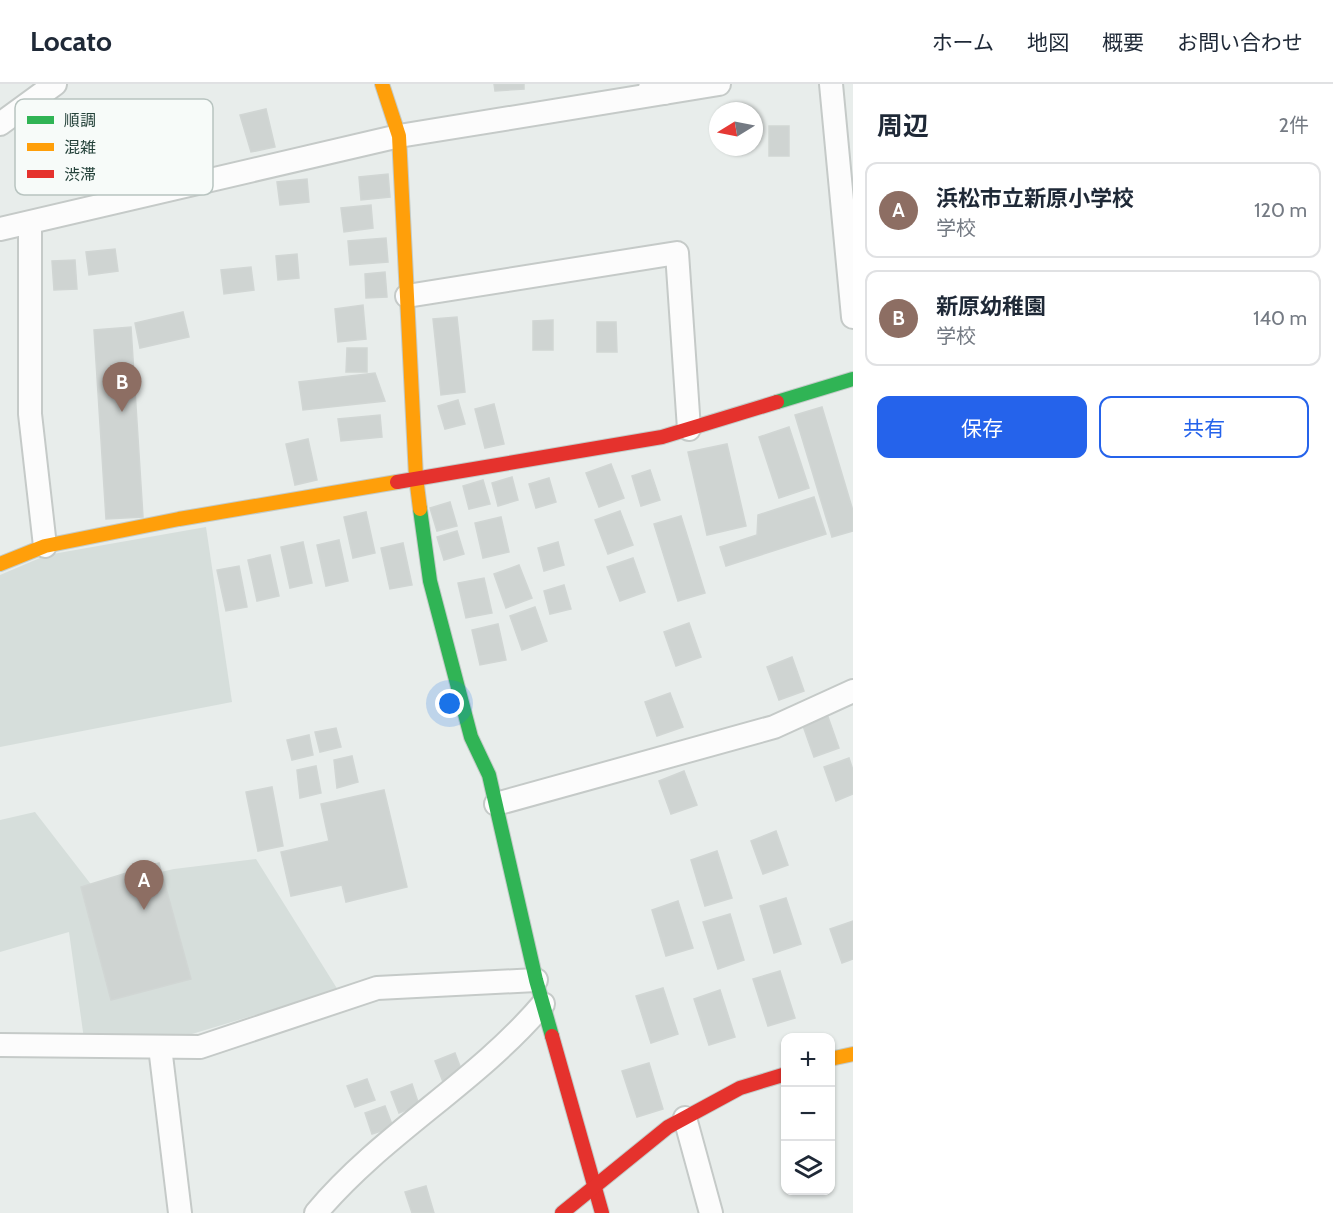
<!DOCTYPE html>
<html lang="ja">
<head>
<meta charset="utf-8">
<style>
  body { margin:0; font-family:Cabin,"Noto Sans JP",sans-serif; background:#f6f6f7; color:#1f2937 }
  .controls { position:absolute; right:18px; bottom:18px; display:grid; overflow:hidden; border-radius:12px; box-shadow:0 2px 4px #0004 }
  .controls button { width:54px; height:54px; display:grid; place-items:center; padding:0; border:0; border-bottom:2px solid #e0e1e3; background:#fff; color:#1f2937; font:30px sans-serif }
  .compass { position:absolute; left:709px; top:18px; width:54px; height:54px; border-radius:50%; background:#fff; box-shadow:0 2px 4px #0004; rotate:260deg }
  .you { position:absolute; left:450px; top:620px; width:21px; height:21px; margin:-15px; border:4px solid #fff; border-radius:50%; background:#1a73e8; box-shadow:0 0 0 9px #1a73e833 }
  .badge { display:grid; place-items:center; width:39px; height:39px; border-radius:50%; background:#2563eb; color:#fff; font-size:20px; font-weight:700 }
  .pin { position:absolute; translate:-50% -50px; filter:drop-shadow(0 2px 3px #0008) }
  .pin::after { content:''; position:absolute; top:32px; width:21px; height:18px; background:inherit; clip-path:polygon(0 0,100% 0,50% 100%) }
  .list { margin:0; padding:0; list-style:none }
  h2 { display:flex; justify-content:space-between; align-items:center; height:78px; margin:0; padding:0 24px; font-size:26px }
  h2 small { font-size:20px; font-weight:400; color:#747a83 }
  .list li { display:grid; grid-template-columns:39px 1fr auto; gap:18px; align-items:center; box-sizing:border-box; height:96px; margin:0 12px 12px; padding:0 12px; border:2px solid #e0e1e3; border-radius:12px }
  .list b { display:block; font-size:22px; white-space:nowrap }
  .list p { margin:0; font-size:20px; white-space:nowrap; color:#747a83 }
  .list em { font-size:20px; font-style:normal; color:#747a83 }
  .actions { display:flex; gap:12px; padding:18px 24px }
  .actions a { flex:1; padding:14px 0; border:2px solid #2563eb; border-radius:12px; text-align:center; font-size:21px; color:#2563eb }
  .actions .main { background:#2563eb; color:#fff }
  .icon { flex:none; width:33px; height:33px; fill:none; stroke:currentColor; stroke-width:2; stroke-linecap:round; stroke-linejoin:round }
  .map { position:relative; flex:none; width:853px; height:1129px; overflow:hidden }
  header { display:flex; align-items:center; gap:36px; box-sizing:border-box; height:84px; padding:0 30px; background:#fff; border-bottom:2px solid #e0e1e3 }
  header strong { font-size:28px }
  nav { display:flex; gap:33px; margin-inline-start:auto; font-size:21px }
  main { display:flex }
  aside { flex:1; background:#fff }
  .map>svg:first-child { display:block }
  .built { fill:#d6dedb }
  .building { fill:#cfd4d2; stroke:#d1d6d4; stroke-width:1.5 }
  .lines { fill:none; stroke-linecap:round; stroke-linejoin:round }
  .street-casing { stroke:#c5cac8; stroke-width:26 }
  .fast-casing { stroke:#c3cbc8; stroke-width:16 }
  .slow-casing { stroke:#c3cbc8; stroke-width:16 }
  .jam-casing { stroke:#c3cbc8; stroke-width:16 }
  .street { stroke:#fcfcfc; stroke-width:22 }
  .fast { stroke:#30b455; stroke-width:14 }
  .slow { stroke:#ff9f0a; stroke-width:14 }
  .jam { stroke:#e5322d; stroke-width:14 }
  .key { fill:#f7fbf9; stroke:#b8c4c0; stroke-width:1.5 }
  .key-label { font-size:16px; fill:#24423a }
</style>
</head>
<body>
<header>
<strong>Locato</strong>
<nav><a>ホーム</a><a>地図</a><a>概要</a><a>お問い合わせ</a></nav>
</header>
<main>
<div class="map">
<svg width="853" height="1129" viewBox="0 0 853 1129">
  <rect width="100%" height="100%" fill="#e8edeb"/>
  <!-- built -->
  <g class="built">
    <polygon points="206,443 232,618 0,663 0,491 47,471"/>
    <polygon points="35,728 93,803 174,785 256,775 338,906 172,956 84,955 69,848 0,868 0,736"/>
  </g>
  <!-- building -->
  <g class="building">
    <polygon points="494,0 524,0 524,5 495,7"/>
    <polygon points="266,25 275,63 251,68 240,31"/>
    <rect x="769" y="42" width="20" height="30"/>
    <polygon points="388,90 390,113 361,116 359,93"/>
    <polygon points="307,95 309,118 280,121 277,98"/>
    <polygon points="371,121 373,144 344,148 341,124"/>
    <polygon points="386,154 388,178 350,181 348,157"/>
    <polygon points="115,165 118,187 89,191 86,168"/>
    <polygon points="297,170 299,194 278,196 276,172"/>
    <polygon points="75,176 77,205 54,206 52,177"/>
    <polygon points="251,183 254,206 224,210 221,186"/>
    <polygon points="385,188 387,213 366,214 365,190"/>
    <polygon points="363,221 366,255 338,258 335,225"/>
    <polygon points="183,228 189,253 140,264 135,239"/>
    <polygon points="457,233 465,308 441,311 433,235"/>
    <polygon points="553,236 553,266 533,266 533,237"/>
    <polygon points="597,238 616,238 617,268 597,268"/>
    <polygon points="131,243 143,433 106,435 94,246"/>
    <polygon points="347,264 367,264 367,288 346,288"/>
    <polygon points="375,289 385,317 303,326 299,298"/>
    <polygon points="458,316 465,340 445,345 438,322"/>
    <polygon points="494,320 504,360 485,364 475,325"/>
    <polygon points="822,323 853,427 853,447 832,453 795,331"/>
    <polygon points="380,331 382,353 341,357 338,335"/>
    <polygon points="789,343 809,404 779,414 759,353"/>
    <polygon points="308,355 317,396 295,401 286,360"/>
    <polygon points="727,360 746,442 707,451 688,368"/>
    <polygon points="611,380 624,414 599,423 586,389"/>
    <polygon points="650,386 660,416 641,422 632,392"/>
    <polygon points="512,393 518,416 498,422 492,399"/>
    <polygon points="549,394 556,418 536,424 529,400"/>
    <polygon points="483,396 490,420 469,425 463,402"/>
    <polygon points="814,413 826,450 726,482 720,463 757,451 758,431"/>
    <polygon points="450,418 457,442 437,447 430,424"/>
    <polygon points="620,427 633,461 608,470 595,436"/>
    <polygon points="366,428 375,469 353,474 344,433"/>
    <polygon points="681,432 705,509 678,517 654,440"/>
    <polygon points="501,433 509,468 483,474 475,439"/>
    <polygon points="457,447 464,470 444,476 437,453"/>
    <polygon points="339,456 348,497 326,502 317,461"/>
    <polygon points="303,458 312,499 290,504 281,463"/>
    <polygon points="558,458 564,481 544,487 538,464"/>
    <polygon points="403,459 412,501 390,505 381,464"/>
    <polygon points="270,471 279,512 257,517 248,476"/>
    <polygon points="633,474 645,508 620,517 607,483"/>
    <polygon points="519,481 532,514 506,524 494,490"/>
    <polygon points="239,482 247,523 226,527 217,486"/>
    <polygon points="484,494 492,529 466,534 458,499"/>
    <polygon points="564,501 571,525 550,530 544,507"/>
    <polygon points="535,523 547,557 522,566 510,532"/>
    <polygon points="689,539 701,573 676,582 664,548"/>
    <polygon points="498,540 506,576 480,581 472,546"/>
    <polygon points="792,573 804,607 779,616 767,583"/>
    <polygon points="670,609 683,643 657,652 645,618"/>
    <polygon points="827,630 839,664 814,673 802,639"/>
    <polygon points="336,644 341,663 320,668 315,648"/>
    <polygon points="309,651 313,671 292,676 287,656"/>
    <polygon points="352,672 358,698 337,704 334,676"/>
    <polygon points="849,674 853,686 853,710 836,717 824,683"/>
    <polygon points="316,682 321,709 300,714 297,686"/>
    <polygon points="684,687 697,721 671,730 659,697"/>
    <polygon points="272,703 283,762 258,767 246,708"/>
    <polygon points="384,706 407,803 346,818 342,801 291,812 281,768 329,757 321,720"/>
    <polygon points="776,747 788,781 763,790 751,757"/>
    <polygon points="717,767 732,814 705,822 691,776"/>
    <polygon points="159,779 191,895 111,916 81,803"/>
    <polygon points="786,814 801,860 774,869 760,822"/>
    <polygon points="678,817 693,864 666,872 652,826"/>
    <polygon points="730,830 744,876 718,885 703,838"/>
    <polygon points="853,837 853,875 842,879 830,845"/>
    <polygon points="780,887 795,934 768,942 753,895"/>
    <polygon points="663,904 678,950 651,959 636,912"/>
    <polygon points="720,906 735,953 709,961 694,915"/>
    <polygon points="455,969 463,990 443,998 435,977"/>
    <polygon points="649,979 663,1025 637,1033 622,987"/>
    <polygon points="367,995 375,1016 355,1023 347,1002"/>
    <polygon points="412,1000 419,1021 399,1029 391,1008"/>
    <polygon points="385,1022 393,1043 372,1050 365,1029"/>
    <polygon points="426,1102 434,1129 412,1129 405,1108"/>
  </g>
  <g class="lines">
    <defs>
      <g id="street">
        <polyline points="831,0 853,233"/>
        <polyline points="650,4 664,9 719,0"/>
        <polyline points="0,40 55,0"/>
        <polyline points="30,139 30,330 45,462"/>
        <polyline points="0,145 399,52 664,9"/>
        <polyline points="407,212 677,169 689,345"/>
        <polyline points="496,720 774,643 853,607"/>
        <polyline points="0,961 200,963 377,904 536,896"/>
        <polyline points="160,963 180,1129"/>
        <polyline points="685,1034 711,1129"/>
        <path d="M316,1129C382,1050 476,999 543,920"/>
      </g>
      <g id="fast">
        <polyline points="777,318 853,295"/>
        <polyline points="420,425 430,497 471,653 489,691 536,896 552,952"/>
      </g>
      <g id="slow">
        <polyline points="382,0 399,52 416,393 420,425"/>
        <polyline points="0,480 45,462 179,435 397,398"/>
        <polyline points="830,975 853,970"/>
      </g>
      <g id="jam">
        <polyline points="397,398 662,353 777,318"/>
        <polyline points="552,952 602,1129"/>
        <polyline points="562,1129 668,1043 740,1004 786,990"/>
      </g>
    </defs>
    <!-- street casing -->
    <use href="#street" class="street-casing"/>
    <!-- fast casing -->
    <use href="#fast" class="fast-casing"/>
    <!-- slow casing -->
    <use href="#slow" class="slow-casing"/>
    <!-- jam casing -->
    <use href="#jam" class="jam-casing"/>
    <!-- street -->
    <use href="#street" class="street"/>
    <!-- fast -->
    <use href="#fast" class="fast"/>
    <!-- slow -->
    <use href="#slow" class="slow"/>
    <!-- jam -->
    <use href="#jam" class="jam"/>
  </g>
  <!-- legend -->
  <rect x="15" y="15" width="198" height="96" rx="9" class="key"/>
  <rect x="27" y="32" width="27" height="8" fill="#30b455"/>
  <rect x="27" y="59" width="27" height="8" fill="#ff9f0a"/>
  <rect x="27" y="86" width="27" height="8" fill="#e5322d"/>
  <g class="key-label">
    <text x="64" y="42">順調</text>
    <text x="64" y="69">混雑</text>
    <text x="64" y="96">渋滞</text>
  </g>
</svg>
<div class="controls">
<button>+</button>
<button>−</button>
<button><svg class="icon" aria-label="layers" viewBox="0 0 24 24"><path d="M12 4l9 5-9 5-9-5zM3 14l9 5 9-5"/></svg></button>
</div>
<svg class="compass" viewBox="-18 -18 36 36"><path d="M0-13l5 13h-10z" fill="#e53935"/><path d="M0 13l5-13h-10z" fill="#747a83"/></svg>
<div class="you"></div>
<div class="pin badge" style="left:144px;top:826px;background:#8d6e63">A</div>
<div class="pin badge" style="left:122px;top:328px;background:#8d6e63">B</div>
</div>
<aside>
<h2>周辺<small>2件</small></h2>
<ul class="list">
<li><span class="badge" style="background:#8d6e63">A</span><div><b>浜松市立新原小学校</b><p>学校</p></div><em>120 m</em></li>
<li><span class="badge" style="background:#8d6e63">B</span><div><b>新原幼稚園</b><p>学校</p></div><em>140 m</em></li>
</ul>
<div class="actions"><a class="main">保存</a><a>共有</a></div>
</aside>
</main>
</body>
</html>
